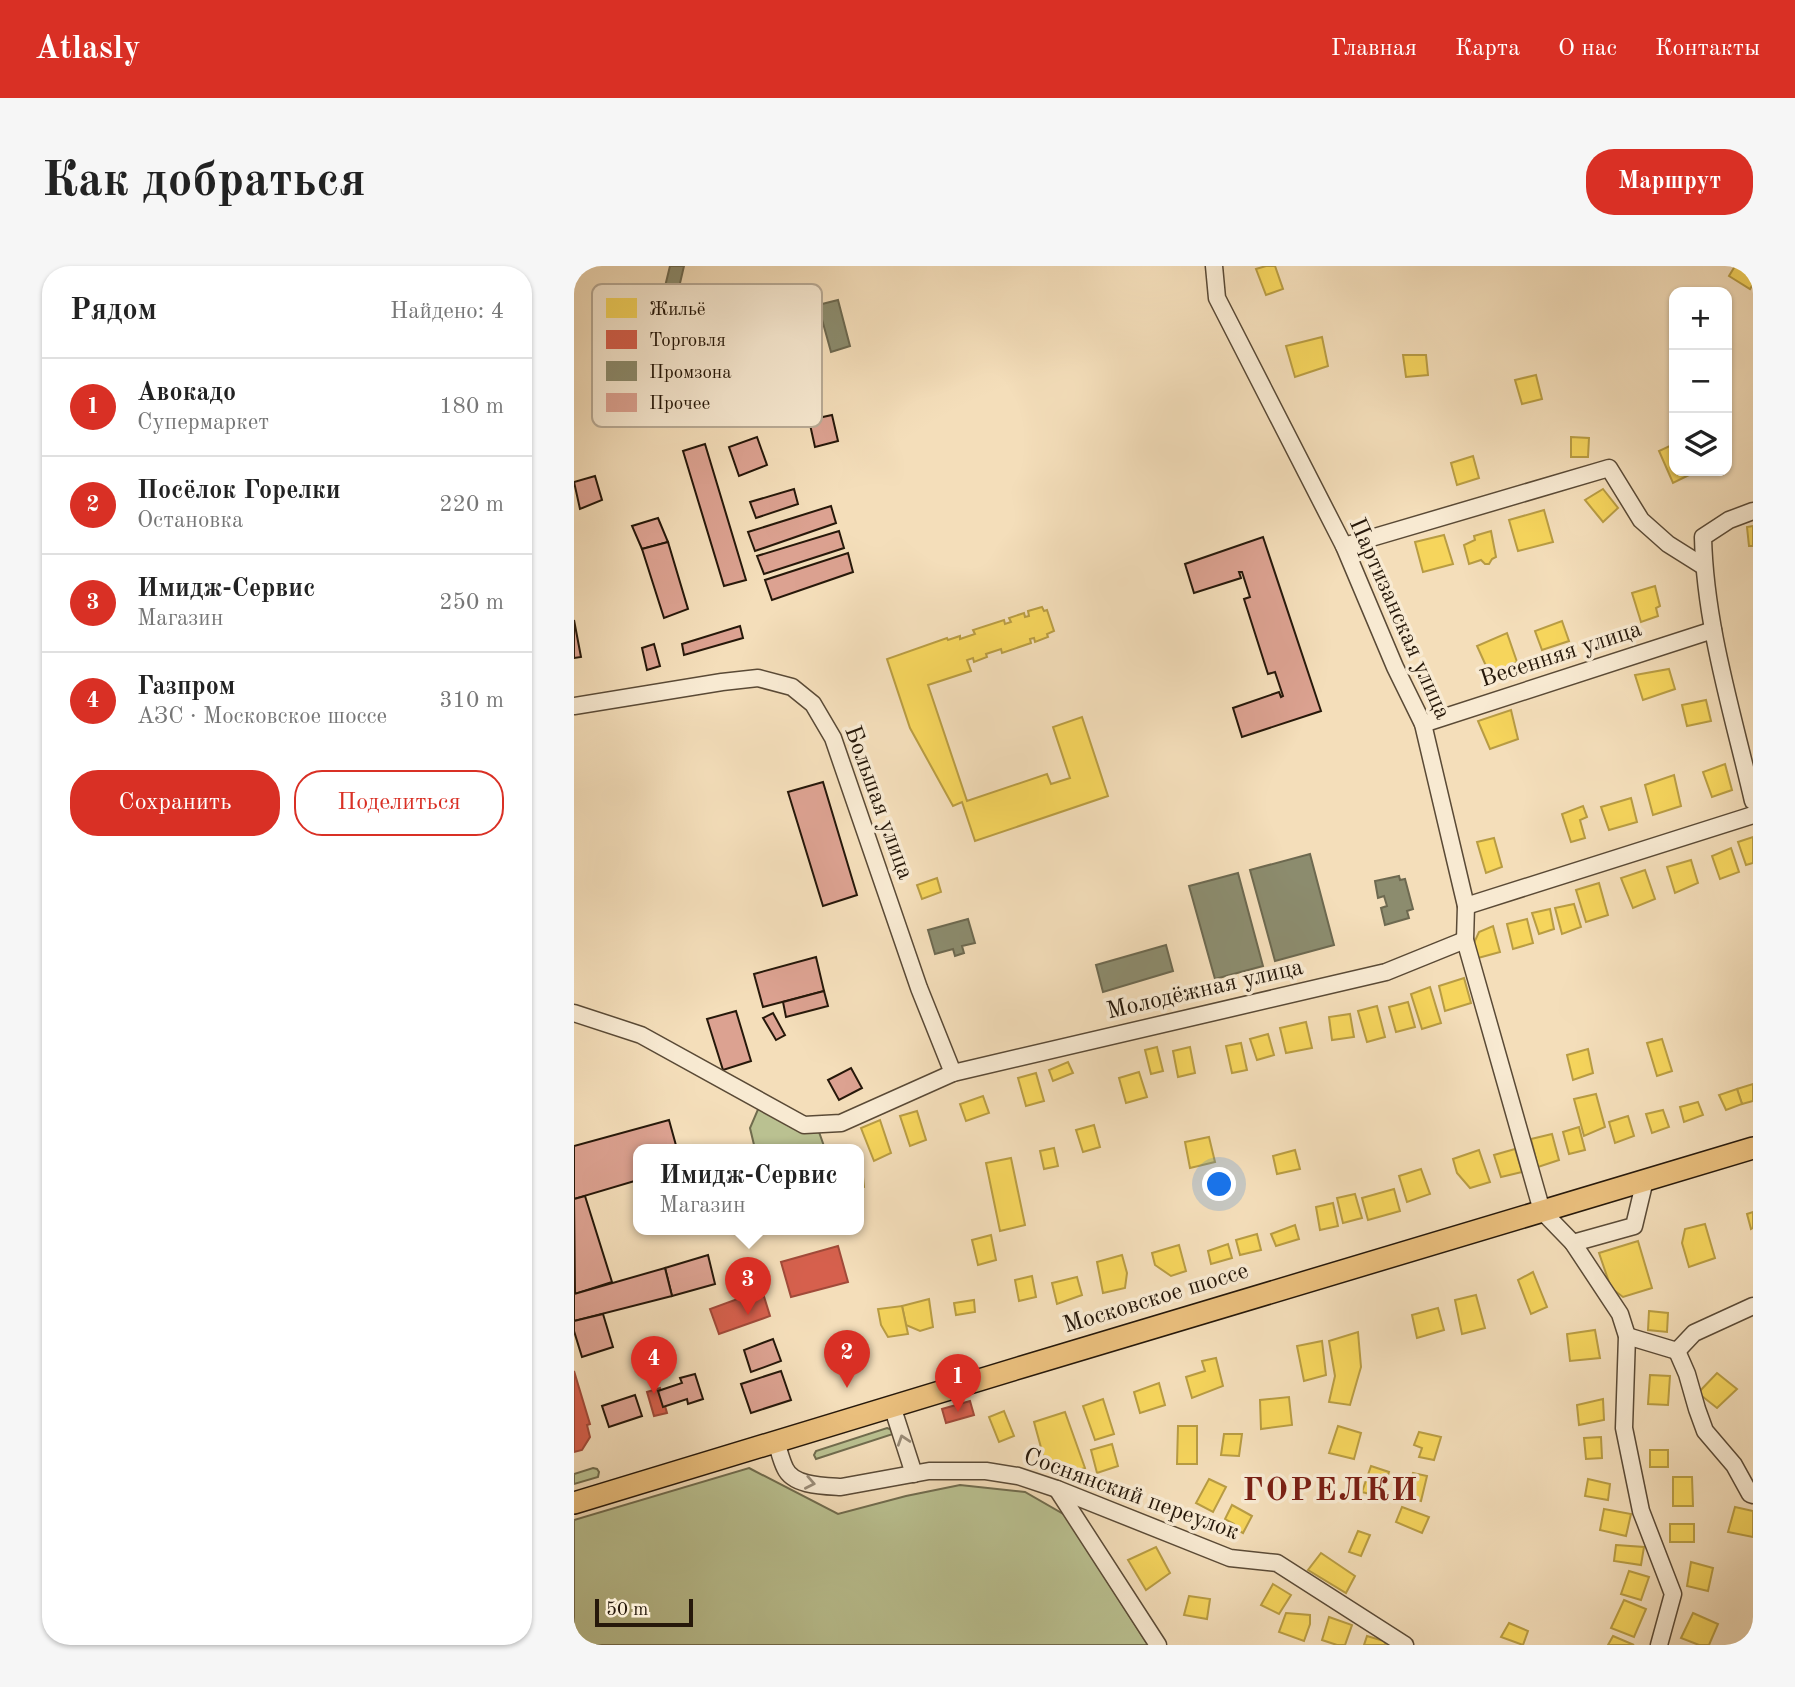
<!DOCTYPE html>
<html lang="ru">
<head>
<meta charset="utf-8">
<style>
  body { margin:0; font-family:"Old Standard TT",serif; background:#f6f6f6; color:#222 }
  .controls { position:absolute; right:21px; top:21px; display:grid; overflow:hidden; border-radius:14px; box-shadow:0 2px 5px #0004 }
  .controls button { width:63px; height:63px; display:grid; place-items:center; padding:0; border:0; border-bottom:2px solid #e0e0e0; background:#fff; color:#222; font:35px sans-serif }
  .scale { position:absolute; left:21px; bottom:18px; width:98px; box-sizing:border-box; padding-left:7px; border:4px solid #26180a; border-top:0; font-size:19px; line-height:24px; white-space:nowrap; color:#26180a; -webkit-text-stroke:5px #f8ead2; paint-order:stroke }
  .you { position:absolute; left:646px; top:919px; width:24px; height:24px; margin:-18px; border:5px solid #fff; border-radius:50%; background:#1a73e8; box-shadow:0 0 0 10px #1a73e833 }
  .badge { display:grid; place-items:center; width:46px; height:46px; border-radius:50%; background:#d93025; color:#fff; font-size:23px; font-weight:700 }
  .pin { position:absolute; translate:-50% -58px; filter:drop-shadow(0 2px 4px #0008) }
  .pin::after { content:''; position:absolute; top:37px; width:24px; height:21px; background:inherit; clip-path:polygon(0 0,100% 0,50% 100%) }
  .popup { position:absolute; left:59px; top:878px; width:231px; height:91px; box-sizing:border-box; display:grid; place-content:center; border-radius:14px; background:#fff; filter:drop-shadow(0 2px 5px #0005); font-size:23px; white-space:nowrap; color:#767676 }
  .popup b { font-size:26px; color:#222 }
  .popup::after { content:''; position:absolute; left:50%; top:100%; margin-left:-14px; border:14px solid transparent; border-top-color:#fff }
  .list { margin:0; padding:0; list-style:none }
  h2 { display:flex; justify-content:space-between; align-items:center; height:91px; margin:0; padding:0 28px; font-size:30px }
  h2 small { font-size:23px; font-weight:400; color:#767676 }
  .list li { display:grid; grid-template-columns:46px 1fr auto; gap:21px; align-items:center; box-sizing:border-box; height:98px; padding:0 28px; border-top:2px solid #e0e0e0 }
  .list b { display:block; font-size:26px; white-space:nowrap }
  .list p { margin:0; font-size:23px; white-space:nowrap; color:#767676 }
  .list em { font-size:23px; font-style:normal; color:#767676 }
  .actions { display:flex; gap:14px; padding:21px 28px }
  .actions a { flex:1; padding:16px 0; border:2px solid #d93025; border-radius:28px; text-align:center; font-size:24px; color:#d93025 }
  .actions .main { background:#d93025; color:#fff }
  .icon { flex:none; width:38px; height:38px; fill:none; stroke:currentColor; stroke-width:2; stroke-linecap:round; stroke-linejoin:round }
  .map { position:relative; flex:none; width:1179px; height:1379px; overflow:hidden; border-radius:28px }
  header { display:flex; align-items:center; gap:42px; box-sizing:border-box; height:98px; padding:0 35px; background:#d93025; color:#fff }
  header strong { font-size:33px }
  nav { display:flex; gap:38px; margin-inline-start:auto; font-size:24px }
  .intro { display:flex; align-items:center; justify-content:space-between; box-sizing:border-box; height:168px; padding:0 42px }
  h1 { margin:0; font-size:49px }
  .button { padding:18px 32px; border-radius:28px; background:#d93025; color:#fff; font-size:24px; font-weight:700 }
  main { display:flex; gap:42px; padding:0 42px }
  aside { flex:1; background:#fff; border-radius:28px; box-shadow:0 2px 5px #0004 }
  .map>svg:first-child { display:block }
  .green { fill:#bac191; stroke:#706c4e; stroke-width:2 }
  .homes { fill:#f6d55c; stroke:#b89c43; stroke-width:2 }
  .shops { fill:#d6604d; stroke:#a14a39; stroke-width:2 }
  .industry { fill:#8c8c6e; stroke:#6d6950; stroke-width:2 }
  .building { fill:#dca291; stroke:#26180a; stroke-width:2 }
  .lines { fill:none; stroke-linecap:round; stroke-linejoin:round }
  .minor-casing { stroke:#5a4a36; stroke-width:19 }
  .major-casing { stroke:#26180a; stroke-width:24 }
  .minor { stroke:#f8ead2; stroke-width:16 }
  .major { stroke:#eabf7d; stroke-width:21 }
  .oneway { stroke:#9a8c78 }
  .labels { text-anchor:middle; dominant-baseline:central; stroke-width:7; stroke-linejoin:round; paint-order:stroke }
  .street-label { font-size:24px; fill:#26180a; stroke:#f8ead2 }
  .district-label { font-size:32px; font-weight:bold; letter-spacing:2px; fill:#7a1f14; stroke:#f8ead2 }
  .key { fill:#f8ead2; stroke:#b9ab96; stroke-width:2 }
  .key-label { font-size:19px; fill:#26180a }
</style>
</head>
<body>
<header>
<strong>Atlasly</strong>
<nav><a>Главная</a><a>Карта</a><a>О нас</a><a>Контакты</a></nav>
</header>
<div class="intro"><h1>Как добраться</h1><a class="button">Маршрут</a></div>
<main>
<aside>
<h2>Рядом<small>Найдено: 4</small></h2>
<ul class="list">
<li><span class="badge">1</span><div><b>Авокадо</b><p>Супермаркет</p></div><em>180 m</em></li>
<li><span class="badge">2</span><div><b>Посёлок Горелки</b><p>Остановка</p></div><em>220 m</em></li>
<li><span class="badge">3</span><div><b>Имидж-Сервис</b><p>Магазин</p></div><em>250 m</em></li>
<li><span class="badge">4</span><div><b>Газпром</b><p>АЗС · Московское шоссе</p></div><em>310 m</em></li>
</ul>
<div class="actions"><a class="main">Сохранить</a><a>Поделиться</a></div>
</aside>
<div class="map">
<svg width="1179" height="1379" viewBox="0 0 1179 1379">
  <rect width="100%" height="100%" fill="#f4deba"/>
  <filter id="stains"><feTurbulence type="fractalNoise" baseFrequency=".00286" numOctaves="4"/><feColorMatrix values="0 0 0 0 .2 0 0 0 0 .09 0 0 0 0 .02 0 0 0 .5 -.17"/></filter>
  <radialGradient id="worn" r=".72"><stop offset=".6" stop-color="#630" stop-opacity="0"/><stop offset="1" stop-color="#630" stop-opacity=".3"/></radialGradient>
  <!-- green -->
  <g class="green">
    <polygon points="185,841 245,866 251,883 181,883 176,862"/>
    <polygon points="313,1162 316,1163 319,1168 242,1193 240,1189 242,1185"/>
    <polygon points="19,1202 23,1203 25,1206 24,1211 0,1218 0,1208"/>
    <polygon points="175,1202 264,1248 332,1230 386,1219 451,1226 491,1249 574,1379 0,1379 0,1254"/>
  </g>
  <!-- homes -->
  <g class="homes">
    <polygon points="692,0 701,0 709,23 692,29 682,3"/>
    <polygon points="1161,0 1179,1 1179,18 1176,23 1155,10"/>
    <polygon points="748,71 754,100 721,111 712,80"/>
    <polygon points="829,89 852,89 854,109 832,111"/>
    <polygon points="962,109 968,133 948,138 941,114"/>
    <polygon points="997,171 1015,172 1014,191 997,191"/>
    <polygon points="1100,178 1100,205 1115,205 1117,208 1099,217 1085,185"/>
    <polygon points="899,190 905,212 883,219 877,197"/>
    <polygon points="1029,223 1044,242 1029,256 1011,234"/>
    <polygon points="970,244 979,276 944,285 935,254"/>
    <polygon points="1179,260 1179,280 1175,280 1173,261"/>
    <polygon points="917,265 922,291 918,293 915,298 911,298 907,294 895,298 890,279 901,274 900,270"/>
    <polygon points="870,269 879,298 849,306 841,276"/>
    <polygon points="1081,320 1086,340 1082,342 1084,350 1067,356 1058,327"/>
    <polygon points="468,341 470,345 473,344 480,365 473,368 474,371 461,376 460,372 456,373 457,377 428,387 427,383 412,388 413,391 400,396 399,392 393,394 397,405 354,419 393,535 473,508 477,518 496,512 479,461 508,451 534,530 401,575 388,536 379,540 336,462 313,393 373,372 374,374 386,370 386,373 401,368 399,364 430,354 431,358 437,356 435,352 450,347 451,351 455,350 454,345"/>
    <polygon points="988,355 995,375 968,384 961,365"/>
    <polygon points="933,367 943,396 934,400 934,405 917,411 903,380"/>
    <polygon points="1095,403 1101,423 1069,434 1061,409"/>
    <polygon points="1132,434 1137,455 1113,460 1108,439"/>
    <polygon points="937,444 944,473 916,483 904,455"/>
    <polygon points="1151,498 1158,524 1138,531 1129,506"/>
    <polygon points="1100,509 1107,540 1079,549 1071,519"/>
    <polygon points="1057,532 1063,556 1035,564 1027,541"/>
    <polygon points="1009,540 1013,551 1006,554 1011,572 997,576 988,548"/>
    <polygon points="1179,571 1179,597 1172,599 1164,576"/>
    <polygon points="920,572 928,601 912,607 903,576"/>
    <polygon points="1157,582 1165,606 1146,613 1138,590"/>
    <polygon points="1117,594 1124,617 1101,627 1093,601"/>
    <polygon points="1071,604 1081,633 1059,642 1047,612"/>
    <polygon points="363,612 367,626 348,633 343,619"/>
    <polygon points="1025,617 1034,649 1012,656 1002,624"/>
    <polygon points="1000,638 1007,661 988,668 981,642"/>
    <polygon points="976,643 980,663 965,668 958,647"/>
    <polygon points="953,653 959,677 939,683 933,658"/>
    <polygon points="919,660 926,686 904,692 899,679 905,666"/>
    <polygon points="890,712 897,737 871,745 865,720"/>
    <polygon points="856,721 867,757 848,763 837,728"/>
    <polygon points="834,736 841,761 822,766 815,741"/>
    <polygon points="803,740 811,771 793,776 784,745"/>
    <polygon points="776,748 780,771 758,774 755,751"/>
    <polygon points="732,756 738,782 712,787 706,762"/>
    <polygon points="694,768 700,789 683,794 676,773"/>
    <polygon points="1088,773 1098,805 1083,810 1073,777"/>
    <polygon points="667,777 673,804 658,807 652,780"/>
    <polygon points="583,781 589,805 577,808 571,784"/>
    <polygon points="616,781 621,807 604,811 599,785"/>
    <polygon points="1014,783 1019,807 999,814 993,789"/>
    <polygon points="494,796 499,807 479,815 475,804"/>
    <polygon points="565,806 573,831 552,837 545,812"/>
    <polygon points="462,807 470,835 452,840 444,812"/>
    <polygon points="1179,818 1179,835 1168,838 1163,823"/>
    <polygon points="1163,823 1168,838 1152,844 1145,829"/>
    <polygon points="1022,828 1031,861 1010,870 1000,833"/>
    <polygon points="409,830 415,847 392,855 386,838"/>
    <polygon points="1124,836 1129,849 1110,856 1106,841"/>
    <polygon points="1089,844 1095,861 1078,867 1072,848"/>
    <polygon points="343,845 352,874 336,880 326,850"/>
    <polygon points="1054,850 1060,870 1041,877 1035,856"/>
    <polygon points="306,854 317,887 300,895 287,862"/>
    <polygon points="520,859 526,881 509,886 502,864"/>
    <polygon points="1005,861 1011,884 995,888 989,866"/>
    <polygon points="978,868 985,894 964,901 957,873"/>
    <polygon points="635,871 641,896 616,902 611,876"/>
    <polygon points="480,882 484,900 470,903 466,885"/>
    <polygon points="941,883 948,906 927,911 920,889"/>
    <polygon points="721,884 726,903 703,908 699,890"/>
    <polygon points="905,884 916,916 896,922 883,907 879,893"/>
    <polygon points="437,892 451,959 426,965 412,897"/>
    <polygon points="284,901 288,901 290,921 284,922"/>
    <polygon points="847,903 856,928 833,936 825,910"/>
    <polygon points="820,923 826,945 794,954 788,932"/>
    <polygon points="781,928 788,952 769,957 763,932"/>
    <polygon points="759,937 764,960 746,964 742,941"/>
    <polygon points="1179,946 1179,962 1177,963 1173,948"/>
    <polygon points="1131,958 1141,992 1115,1001 1108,977 1111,963"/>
    <polygon points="721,959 725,973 702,980 697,968"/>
    <polygon points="683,968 687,984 666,989 662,974"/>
    <polygon points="417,969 422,994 404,999 398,974"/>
    <polygon points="1064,975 1078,1022 1049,1031 1037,1022 1025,987"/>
    <polygon points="654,978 658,992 637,998 634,985"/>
    <polygon points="605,979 612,1005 597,1010 581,999 578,987"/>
    <polygon points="548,989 553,1007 551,1022 529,1027 523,996"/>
    <polygon points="959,1006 973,1041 957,1048 944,1014"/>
    <polygon points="458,1010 462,1031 445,1035 441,1014"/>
    <polygon points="503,1011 508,1029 483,1038 478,1017"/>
    <polygon points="902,1029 911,1062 888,1068 881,1034"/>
    <polygon points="355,1033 359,1061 346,1065 332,1059 328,1040"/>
    <polygon points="400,1034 401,1046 382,1049 380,1037"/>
    <polygon points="328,1040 334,1068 314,1071 307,1059 304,1043"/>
    <polygon points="864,1042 870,1064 843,1072 838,1049"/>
    <polygon points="1075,1045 1094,1047 1093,1066 1074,1064"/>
    <polygon points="1021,1064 1026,1092 996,1095 993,1068"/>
    <polygon points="784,1066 787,1101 776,1139 755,1136 761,1110 755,1075"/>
    <polygon points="748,1075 752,1109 730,1115 723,1080"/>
    <polygon points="642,1092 649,1120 618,1132 612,1111 631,1105 628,1095"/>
    <polygon points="1143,1107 1163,1123 1143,1142 1124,1127"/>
    <polygon points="1076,1109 1096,1110 1094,1139 1074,1138"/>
    <polygon points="585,1117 591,1139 566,1147 560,1126"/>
    <polygon points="715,1131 718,1159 687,1163 686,1134"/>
    <polygon points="529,1133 540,1168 521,1174 509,1140"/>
    <polygon points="1029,1133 1030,1154 1005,1159 1003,1139"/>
    <polygon points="430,1145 440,1170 425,1176 415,1151"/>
    <polygon points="491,1146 511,1202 492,1208 471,1196 460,1156"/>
    <polygon points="604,1160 623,1160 623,1198 603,1198"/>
    <polygon points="764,1160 787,1167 780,1193 755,1187"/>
    <polygon points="845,1166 867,1171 860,1194 845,1191 848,1182 840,1179"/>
    <polygon points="650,1168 668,1168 665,1190 647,1189"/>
    <polygon points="1027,1171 1028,1192 1012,1193 1010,1172"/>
    <polygon points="538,1178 544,1200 523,1207 517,1184"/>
    <rect x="1076" y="1184" width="18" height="17"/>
    <polygon points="797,1200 815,1206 807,1231 788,1226"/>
    <polygon points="839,1207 853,1210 847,1235 830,1230"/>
    <polygon points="1099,1211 1118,1211 1119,1240 1099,1240"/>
    <polygon points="635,1213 652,1221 639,1246 622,1237"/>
    <polygon points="1014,1213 1036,1218 1034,1234 1011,1230"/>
    <polygon points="658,1239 678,1250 669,1267 662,1263 660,1258 651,1253"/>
    <polygon points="828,1241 855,1251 848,1267 822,1256"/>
    <polygon points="1161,1241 1179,1245 1179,1271 1154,1266"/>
    <polygon points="1030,1243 1057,1248 1052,1270 1026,1264"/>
    <rect x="1096" y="1258" width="24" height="18"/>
    <polygon points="784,1265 796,1269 787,1290 775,1286"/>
    <polygon points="1042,1279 1070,1281 1067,1299 1040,1295"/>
    <polygon points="582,1281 596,1307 572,1324 554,1294"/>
    <polygon points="747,1287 781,1310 772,1327 734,1304"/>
    <polygon points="1117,1296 1139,1302 1134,1325 1113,1320"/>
    <polygon points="1055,1305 1075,1311 1067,1334 1047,1328"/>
    <polygon points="699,1318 717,1329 705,1348 687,1339"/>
    <polygon points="615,1330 636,1333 633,1353 610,1349"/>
    <polygon points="1050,1334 1072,1343 1060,1371 1037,1362"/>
    <polygon points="712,1347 736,1349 736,1358 730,1375 705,1366"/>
    <polygon points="1119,1347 1144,1358 1135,1379 1125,1379 1107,1372"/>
    <polygon points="755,1351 778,1359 771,1379 763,1379 748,1374"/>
    <polygon points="935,1357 954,1365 949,1379 927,1371"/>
    <polygon points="793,1370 810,1375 812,1379 790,1379"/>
    <polygon points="1039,1370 1060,1379 1034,1379"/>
  </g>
  <!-- shops -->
  <g class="shops">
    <polygon points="264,980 274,1016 217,1031 207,996"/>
    <polygon points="188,1024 196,1050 145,1068 136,1043"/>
    <polygon points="0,1105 16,1158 13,1159 16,1171 8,1184 0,1186"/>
    <polygon points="86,1122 93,1147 80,1150 73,1126"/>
    <polygon points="396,1135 400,1149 372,1157 368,1143"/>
  </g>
  <!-- industry -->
  <g class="industry">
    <polygon points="96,0 110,0 100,43 86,41"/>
    <polygon points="264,34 276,80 257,86 244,39"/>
    <polygon points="221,45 238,105 124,139 106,78"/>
    <polygon points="97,82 115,139 90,147 72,88"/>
    <polygon points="736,588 760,679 701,695 676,604"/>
    <polygon points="664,607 689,700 641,713 615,620"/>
    <polygon points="825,610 826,614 831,613 839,643 833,645 835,652 811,659 807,642 813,640 810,630 804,632 801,615"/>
    <polygon points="394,653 401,677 388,680 390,687 381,690 379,683 361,688 354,664"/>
    <polygon points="592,679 599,705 529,726 522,699"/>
  </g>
  <!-- building -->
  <g class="building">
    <polygon points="258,149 264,175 241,181 235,154"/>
    <polygon points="183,171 193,199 165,210 155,181"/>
    <polygon points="131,178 172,314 150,320 109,185"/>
    <polygon points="21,210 28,234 6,243 0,216"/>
    <polygon points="220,223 224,238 182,252 176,236"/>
    <polygon points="257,240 262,257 181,285 174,266"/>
    <polygon points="84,252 94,276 68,283 58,260"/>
    <polygon points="265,265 270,282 190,308 183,290"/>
    <polygon points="689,271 747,445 668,471 659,442 705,426 707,431 709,430 701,406 694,408 670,333 676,331 668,306 665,306 667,312 620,327 611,298"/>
    <polygon points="94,276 114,343 90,352 68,283"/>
    <polygon points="274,287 279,306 198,334 191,314"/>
    <polygon points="0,354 7,391 0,392"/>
    <polygon points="166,360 169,372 110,389 108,378"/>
    <polygon points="80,378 86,400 73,404 68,382"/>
    <polygon points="249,516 283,629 249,640 214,526"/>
    <polygon points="242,691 250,725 189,741 180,708"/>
    <polygon points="250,725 254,740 212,751 209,736"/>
    <polygon points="162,745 177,795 149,804 133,753"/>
    <polygon points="199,747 211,769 202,774 189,752"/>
    <polygon points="277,802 288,822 265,834 254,814"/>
    <polygon points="95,854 103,883 64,883 64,914 0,933 0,880"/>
    <polygon points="11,930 38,1016 1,1028 0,933"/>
    <polygon points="134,989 141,1018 98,1030 91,1002"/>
    <polygon points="91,1002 98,1030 0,1055 0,1028"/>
    <polygon points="29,1048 39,1081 8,1091 0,1065 0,1055"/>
    <polygon points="199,1073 207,1095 177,1106 170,1084"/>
    <polygon points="207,1105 217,1134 177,1147 167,1118"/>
    <polygon points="121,1108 129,1133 114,1138 113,1133 89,1141 84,1125 108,1117 106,1112"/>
    <polygon points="61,1129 68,1150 35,1161 28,1140"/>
  </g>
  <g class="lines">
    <defs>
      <g id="minor">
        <polyline points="640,0 643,32 770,280 821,401 849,458 892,640 891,674 968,945 999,977 1060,960 1071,914"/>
        <path d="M1179,245L1155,254L1129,271C1131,360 1159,448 1179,535"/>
        <polyline points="770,280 1035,202 1067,254 1094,278 1129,300"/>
        <polyline points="0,440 148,416 184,412 218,421 239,438 259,472 345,722 379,807"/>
        <polyline points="849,458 1139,364"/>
        <polyline points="892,640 1179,549"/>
        <polyline points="0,747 67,769 230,859 267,857 379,807 812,706 891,674"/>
        <polyline points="999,977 1046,1048 1053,1070 1050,1162 1067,1245 1099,1328 1085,1379"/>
        <polyline points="1053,1070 1103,1085 1120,1067 1179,1040"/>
        <polyline points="1103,1085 1113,1108 1123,1143 1131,1165 1160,1199 1176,1228 1179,1229"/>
        <polyline points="318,1140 340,1208"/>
        <path d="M202,1176C205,1184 207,1194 211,1202C219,1220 249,1220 267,1221L355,1205H412L444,1210L483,1223L656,1292L703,1297L831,1379"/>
        <polyline points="483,1223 584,1379"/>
      </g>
      <polyline id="major" points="0,1237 448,1101 1179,882"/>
    </defs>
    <!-- minor casing -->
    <use href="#minor" class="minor-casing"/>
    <!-- major casing -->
    <use href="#major" class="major-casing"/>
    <!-- minor -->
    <use href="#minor" class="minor"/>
    <!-- major -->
    <use href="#major" class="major"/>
  </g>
  <!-- one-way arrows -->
  <defs><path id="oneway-chevron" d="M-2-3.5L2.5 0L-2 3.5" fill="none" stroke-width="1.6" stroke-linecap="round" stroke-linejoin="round" transform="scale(1.75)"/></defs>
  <g class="oneway">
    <use href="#oneway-chevron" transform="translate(329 1174) rotate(-108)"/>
    <use href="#oneway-chevron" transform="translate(236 1217) rotate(11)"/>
  </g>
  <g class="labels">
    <!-- street labels -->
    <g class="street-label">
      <text transform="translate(825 353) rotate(66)">Партизанская улица</text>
      <text transform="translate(987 389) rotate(-18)">Весенняя улица</text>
      <text transform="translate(304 537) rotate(70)">Большая улица</text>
      <text transform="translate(631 724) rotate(-13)">Молодёжная улица</text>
      <text transform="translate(582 1033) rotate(-17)">Московское шоссе</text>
      <text transform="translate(557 1229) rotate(20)">Соснянский переулок</text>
    </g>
    <!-- district labels -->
    <g class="district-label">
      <text x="757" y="1226">ГОРЕЛКИ</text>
    </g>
  </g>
  <!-- legend -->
  <rect x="18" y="18" width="230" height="143" rx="10" class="key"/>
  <rect x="32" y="32" width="31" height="20" fill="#f6d55c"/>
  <rect x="32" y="64" width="31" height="19" fill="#d6604d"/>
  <rect x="32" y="95" width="31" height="20" fill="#8c8c6e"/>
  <rect x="32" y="127" width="31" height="19" fill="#dca291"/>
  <g class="key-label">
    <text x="75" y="49">Жильё</text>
    <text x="75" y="80">Торговля</text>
    <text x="75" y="112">Промзона</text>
    <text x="75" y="143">Прочее</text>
  </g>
  <rect width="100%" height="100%" filter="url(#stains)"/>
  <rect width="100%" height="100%" fill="url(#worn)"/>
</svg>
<div class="controls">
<button>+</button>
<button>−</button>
<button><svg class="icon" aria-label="layers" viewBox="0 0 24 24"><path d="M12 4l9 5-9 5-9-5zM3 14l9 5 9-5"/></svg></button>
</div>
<div class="scale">50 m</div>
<div class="you"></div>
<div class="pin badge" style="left:384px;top:1146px">1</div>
<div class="pin badge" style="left:273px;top:1122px">2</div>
<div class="pin badge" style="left:174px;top:1049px">3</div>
<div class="popup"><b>Имидж-Сервис</b>Магазин</div>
<div class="pin badge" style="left:80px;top:1128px">4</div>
</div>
</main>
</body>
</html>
